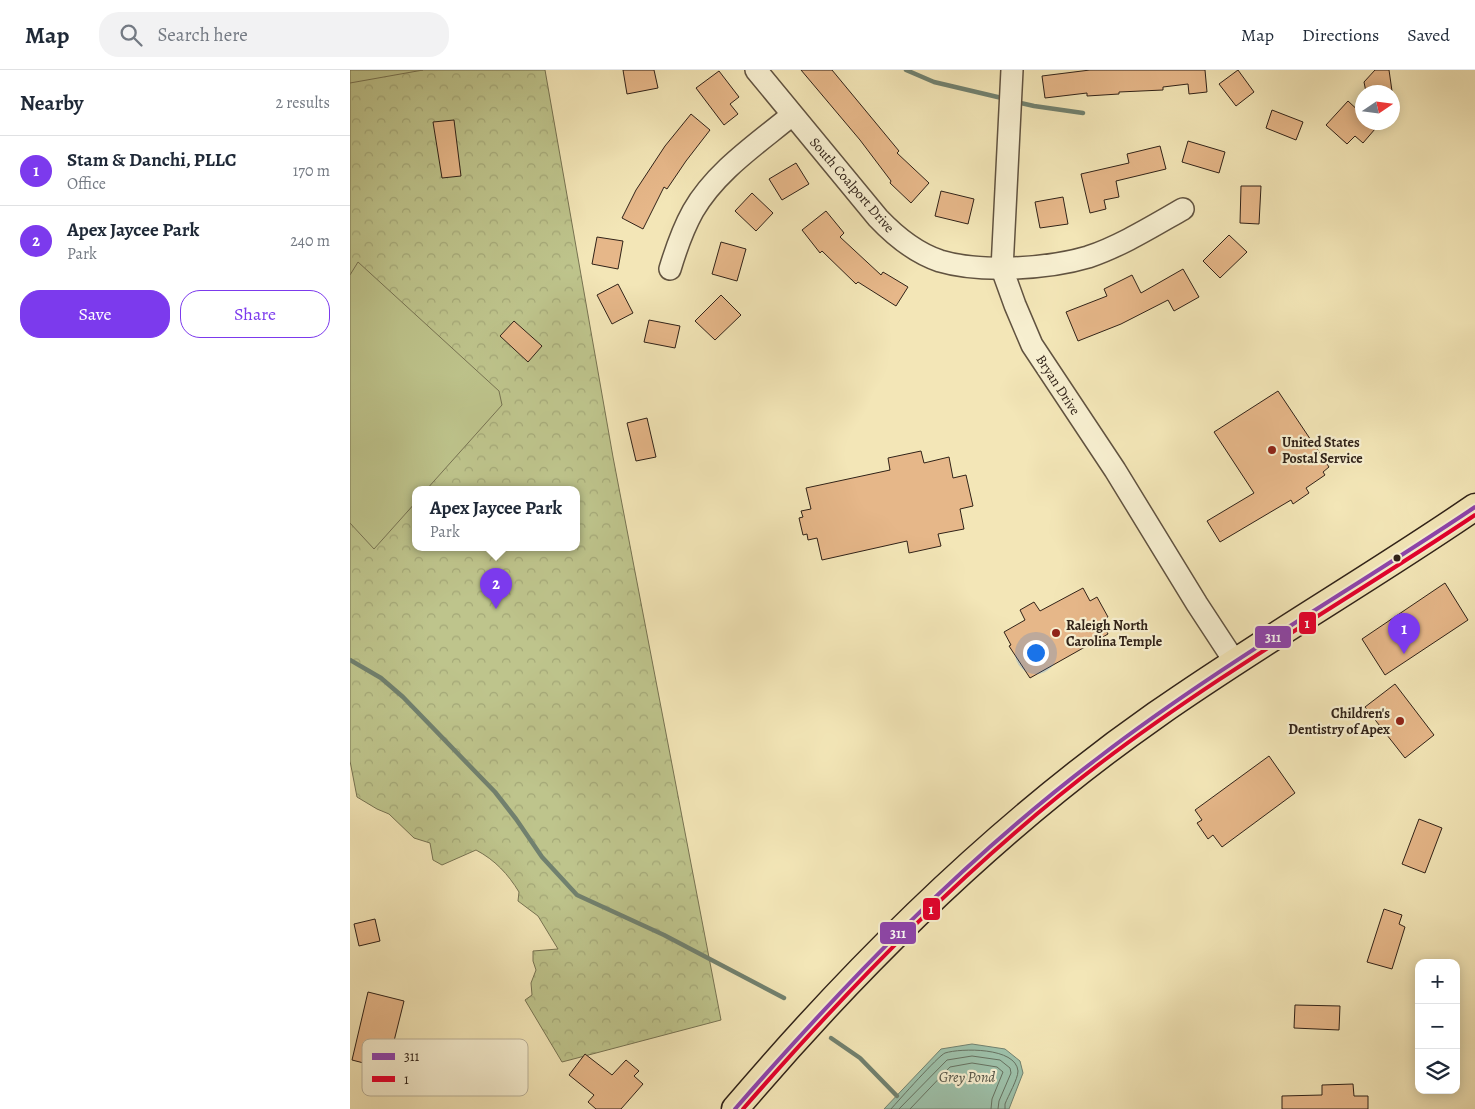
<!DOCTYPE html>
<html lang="en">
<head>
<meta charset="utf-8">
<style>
  body { margin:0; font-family:Alegreya,serif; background:#f2f2f3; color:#1f2937 }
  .controls { position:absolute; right:15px; bottom:15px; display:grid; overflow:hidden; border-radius:10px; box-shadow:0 2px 12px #0003 }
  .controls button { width:45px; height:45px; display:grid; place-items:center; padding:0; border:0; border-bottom:1px solid #e0e1e3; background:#fff; color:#1f2937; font:25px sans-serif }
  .compass { position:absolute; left:1005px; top:15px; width:45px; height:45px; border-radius:50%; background:#fff; box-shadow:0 2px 12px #0003; rotate:77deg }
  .you { position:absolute; left:685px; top:582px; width:18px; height:18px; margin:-12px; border:4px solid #fff; border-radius:50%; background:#1a73e8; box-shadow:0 0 0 8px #1a73e833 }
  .badge { display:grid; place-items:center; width:32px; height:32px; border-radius:50%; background:#7c3aed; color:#fff; font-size:16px; font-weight:700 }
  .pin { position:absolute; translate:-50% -41px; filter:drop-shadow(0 1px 2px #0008) }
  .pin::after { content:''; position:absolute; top:26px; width:18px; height:15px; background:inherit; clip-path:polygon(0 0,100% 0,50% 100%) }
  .popup { position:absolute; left:62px; top:416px; width:168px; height:65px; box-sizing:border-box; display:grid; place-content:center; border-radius:10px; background:#fff; filter:drop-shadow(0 1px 4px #0005); font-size:16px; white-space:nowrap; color:#747a83 }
  .popup b { font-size:19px; color:#1f2937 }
  .popup::after { content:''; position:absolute; left:50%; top:100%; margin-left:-10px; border:10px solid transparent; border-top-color:#fff }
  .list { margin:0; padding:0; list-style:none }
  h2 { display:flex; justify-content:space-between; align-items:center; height:65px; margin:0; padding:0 20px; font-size:21px }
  h2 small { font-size:16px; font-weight:400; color:#747a83 }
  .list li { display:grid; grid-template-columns:32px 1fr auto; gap:15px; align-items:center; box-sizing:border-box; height:70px; padding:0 20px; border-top:1px solid #e0e1e3 }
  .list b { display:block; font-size:19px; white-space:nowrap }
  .list p { margin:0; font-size:16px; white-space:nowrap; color:#747a83 }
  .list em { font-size:16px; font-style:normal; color:#747a83 }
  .actions { display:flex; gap:10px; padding:15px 20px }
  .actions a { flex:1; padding:11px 0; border:1px solid #7c3aed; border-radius:20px; text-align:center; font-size:18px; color:#7c3aed }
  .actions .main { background:#7c3aed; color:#fff }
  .icon { flex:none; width:28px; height:28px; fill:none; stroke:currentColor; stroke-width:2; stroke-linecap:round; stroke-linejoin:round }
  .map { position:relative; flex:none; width:1125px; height:1039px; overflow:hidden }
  header { display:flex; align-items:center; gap:30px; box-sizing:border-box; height:70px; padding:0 25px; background:#fff; border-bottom:1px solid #e0e1e3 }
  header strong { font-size:24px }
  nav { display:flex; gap:28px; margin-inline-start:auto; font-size:18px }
  .search { width:350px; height:45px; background:#f2f2f3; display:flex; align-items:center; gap:12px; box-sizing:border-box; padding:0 18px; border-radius:20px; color:#747a83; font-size:19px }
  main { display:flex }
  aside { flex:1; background:#fff }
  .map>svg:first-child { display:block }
  .park { fill:url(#park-crowns); stroke:#777352; fill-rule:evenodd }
  .garden { fill:#bec48c; stroke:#777352 }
  .water { fill:#9dc0a9; stroke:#71816f }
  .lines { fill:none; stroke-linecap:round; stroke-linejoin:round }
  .shore { stroke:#667160; stroke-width:1 }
  .stream { stroke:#71816f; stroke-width:4.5 }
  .building { fill:#e6b789; stroke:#302218 }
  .minor-casing { stroke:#615340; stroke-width:24 }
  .major-casing { stroke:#302218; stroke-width:29 }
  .minor { stroke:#f7efd0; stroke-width:21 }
  .major { stroke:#f3e6b7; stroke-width:26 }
  .bus-1-casing { stroke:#f7efd0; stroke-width:8 }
  .bus-2-casing { stroke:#f7efd0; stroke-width:8 }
  .bus-1 { stroke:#8e44ad; stroke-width:4 }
  .bus-2 { stroke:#e4002b; stroke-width:4 }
  .poi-dot { fill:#8f2418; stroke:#f7efd0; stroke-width:2 }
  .bus-dot { fill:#302218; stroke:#f7efd0; stroke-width:2 }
  .labels { text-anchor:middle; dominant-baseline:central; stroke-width:4.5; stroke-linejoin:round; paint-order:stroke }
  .street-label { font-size:14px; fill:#302218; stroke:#f7efd0 }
  .poi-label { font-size:14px; font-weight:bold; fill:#302218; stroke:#f7efd0; text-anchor:start }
  .water-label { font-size:15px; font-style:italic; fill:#515144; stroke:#f7efd0 }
  .key { fill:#f7efd0; stroke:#bbb299; stroke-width:1 }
  .key-label { font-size:14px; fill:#302218 }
  .line-badge { stroke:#f7efd0; stroke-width:2 }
  .badge-label { font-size:14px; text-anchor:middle; font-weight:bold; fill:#fff }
</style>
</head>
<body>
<header>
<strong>Map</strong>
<div class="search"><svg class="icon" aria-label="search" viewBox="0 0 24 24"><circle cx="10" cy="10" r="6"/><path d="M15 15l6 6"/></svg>Search here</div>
<nav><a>Map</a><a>Directions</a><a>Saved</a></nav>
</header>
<main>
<aside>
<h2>Nearby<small>2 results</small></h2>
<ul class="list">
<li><span class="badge">1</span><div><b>Stam &amp; Danchi, PLLC</b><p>Office</p></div><em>170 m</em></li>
<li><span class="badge">2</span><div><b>Apex Jaycee Park</b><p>Park</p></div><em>240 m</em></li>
</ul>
<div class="actions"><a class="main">Save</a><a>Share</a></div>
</aside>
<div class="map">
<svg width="1125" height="1039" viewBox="0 0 1125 1039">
  <defs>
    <pattern id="park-crowns" width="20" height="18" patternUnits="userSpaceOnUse" patternTransform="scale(1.25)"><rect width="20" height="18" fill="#bec48c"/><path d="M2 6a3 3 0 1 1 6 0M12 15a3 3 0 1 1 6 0" fill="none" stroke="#a4a878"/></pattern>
  </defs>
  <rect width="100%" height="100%" fill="#f3e6b7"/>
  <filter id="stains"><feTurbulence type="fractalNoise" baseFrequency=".004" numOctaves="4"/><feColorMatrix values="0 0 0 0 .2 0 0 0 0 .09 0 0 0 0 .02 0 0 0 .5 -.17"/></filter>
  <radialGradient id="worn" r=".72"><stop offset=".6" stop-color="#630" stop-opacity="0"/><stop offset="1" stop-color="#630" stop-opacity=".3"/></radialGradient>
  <!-- park -->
  <path class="park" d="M0,0H195L263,387L371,950L212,992L175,930L182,925L181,913L186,900L183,891V881L208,879L188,846L168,831L169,822C158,804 145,790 126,780L92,795L83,790L80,773L64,768L39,744L27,739L7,727L0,691ZM66,420H226V478H66Z"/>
  <!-- garden -->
  <g class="garden">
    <polygon points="0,0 73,0 0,13"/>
    <polygon points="8,192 149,321 152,335 76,420 66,420 66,432 24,479 0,453 0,205"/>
  </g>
  <!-- water -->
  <polygon class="water" points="622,974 655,979 670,991 673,1003 659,1039 534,1039 591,979"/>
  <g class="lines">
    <!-- shore -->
    <g class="shore">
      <path d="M541,1039C549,1030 588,986 595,983C611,978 666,977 668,1001C668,1009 658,1026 655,1034V1039"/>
      <polyline points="549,1039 597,990 622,986 650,990 660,998 661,1003 649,1031 648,1039"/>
      <polyline points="560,1039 600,997 622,993 647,997 653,1002 642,1029 641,1039"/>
    </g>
    <!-- stream -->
    <g class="stream">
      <polyline points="556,0 584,12 656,29"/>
      <polyline points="666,32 684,36 733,43"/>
      <polyline points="0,590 31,608 53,627 145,722 166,749 192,787 227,825 314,865 434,928"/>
      <polyline points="481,968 510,988 547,1026"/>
    </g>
  </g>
  <!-- building -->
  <g class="building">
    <polygon points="273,0 304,0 308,18 277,24"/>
    <polygon points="451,0 482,0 549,81 547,83 579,113 561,133 540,113 541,111 510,70"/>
    <polygon points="740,0 855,0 857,22 839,24 838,14 813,17 813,20 769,22 769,24 737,26 737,23 695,28 692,6"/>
    <polygon points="888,0 904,22 886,36 869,14"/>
    <polygon points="1025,0 1039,0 1042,21 1016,22 1014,12"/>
    <polygon points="369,1 389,27 380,34 388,44 374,55 346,18"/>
    <polygon points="998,31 1012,44 1012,52 1031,52 1013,73 1005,66 997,74 976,55"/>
    <polygon points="922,40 953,52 946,70 916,58"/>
    <polygon points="341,44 360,60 336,91 317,119 314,117 293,159 272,148 286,120 315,76"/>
    <polygon points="104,50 111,106 92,108 83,52"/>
    <polygon points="838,71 875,82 869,103 832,92"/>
    <polygon points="810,76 816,99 766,111 769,127 754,130 756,139 740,143 731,104 779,93 777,84"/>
    <polygon points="446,93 459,114 432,130 419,109"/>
    <polygon points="891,116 911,116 909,154 890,153"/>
    <polygon points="591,121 624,129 618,154 585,146"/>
    <polygon points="402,123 423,143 406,161 385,141"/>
    <polygon points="713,127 718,154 690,158 685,132"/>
    <polygon points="476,141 494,163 490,167 531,205 533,202 558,217 546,236 508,212 506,214 472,181 470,183 452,160"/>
    <polygon points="879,165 897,182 870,208 853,191"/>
    <polygon points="247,167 273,171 268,199 242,194"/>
    <polygon points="371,172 396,179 387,211 362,204"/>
    <polygon points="833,199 849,227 824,241 818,230 771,254 728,271 716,242 757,226 754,219 782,205 791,223"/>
    <polygon points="268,214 283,243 262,254 247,225"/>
    <polygon points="371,225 391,245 365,270 345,251"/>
    <polygon points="299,250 330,256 325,278 294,272"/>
    <polygon points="164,251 192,276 178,292 150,266"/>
    <polygon points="928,321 979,397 973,402 975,405 956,418 959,423 943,434 941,430 870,472 857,451 904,423 864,362"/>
    <polygon points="297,348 306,387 286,391 277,353"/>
    <polygon points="571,381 574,393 599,387 603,408 616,405 623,436 610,439 614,459 588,464 591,476 559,483 557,471 472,490 467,468 458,470 457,464 453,465 449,448 453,447 451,441 461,439 456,418 540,400 538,388"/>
    <polygon points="1095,513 1118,550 1035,605 1012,569"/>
    <polygon points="733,518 740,531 747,527 758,547 751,551 758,564 680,608 659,576 661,575 654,562 675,550 670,540 684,532 690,541"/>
    <polygon points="1045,614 1084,665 1055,688 1015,637"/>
    <polygon points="919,686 945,723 872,777 863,765 858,769 847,753 852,750 845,740"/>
    <polygon points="1069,749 1092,758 1075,803 1052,794"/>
    <polygon points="1034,839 1052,845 1049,854 1055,857 1042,899 1017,892"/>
    <polygon points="25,849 30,871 9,876 4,854"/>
    <polygon points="18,922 54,931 37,999 2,990"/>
    <polygon points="945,935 990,936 989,960 944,958"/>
    <polygon points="235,984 262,1005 276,990 289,1001 284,1006 293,1014 271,1039 246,1039 238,1032 244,1025 219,1005"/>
    <polygon points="1003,1014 1004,1026 1018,1026 1018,1039 932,1039 932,1026 972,1025 972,1015"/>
  </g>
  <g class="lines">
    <defs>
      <g id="minor">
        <path d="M406,0L528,148C545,166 566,183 590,191C630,203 698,199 738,187C771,176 803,156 833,139"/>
        <polyline points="662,0 652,199 665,235 682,275 765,400 847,534 885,592"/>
        <path d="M320,199C326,179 333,159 343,141C366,101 407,74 442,45"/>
      </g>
      <path id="major" d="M385,1039C509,893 649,755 806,645C910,572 1020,509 1125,437"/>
    </defs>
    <!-- minor casing -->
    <use href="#minor" class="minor-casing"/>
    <!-- major casing -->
    <use href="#major" class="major-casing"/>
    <!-- minor -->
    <use href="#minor" class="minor"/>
    <!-- major -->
    <use href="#major" class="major"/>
    <defs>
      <path id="bus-1" d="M385,1039C496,912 613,790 748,688C868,596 1000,521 1125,437"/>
      <path id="bus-2" d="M393,1039C503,913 619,793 752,692C871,602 1001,528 1125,445"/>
    </defs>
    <!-- bus-1 casing -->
    <use href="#bus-1" class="bus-1-casing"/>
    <!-- bus-2 casing -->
    <use href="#bus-2" class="bus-2-casing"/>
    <!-- bus-1 -->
    <use href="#bus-1" class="bus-1"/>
    <!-- bus-2 -->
    <use href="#bus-2" class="bus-2"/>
  </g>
  <!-- markers -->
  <g class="poi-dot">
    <circle cx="922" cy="380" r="5"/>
    <circle cx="706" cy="563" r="5"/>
    <circle cx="1050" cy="651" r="5"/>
  </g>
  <circle class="bus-dot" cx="1047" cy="488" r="4.5"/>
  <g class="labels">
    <!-- street labels -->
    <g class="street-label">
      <text transform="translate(502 115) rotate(49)">South Coalport Drive</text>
      <text transform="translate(708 315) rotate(57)">Bryan Drive</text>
    </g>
    <!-- poi labels -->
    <g class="poi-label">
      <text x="932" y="372">United States<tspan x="932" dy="16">Postal Service</tspan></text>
      <text x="716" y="555">Raleigh North<tspan x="716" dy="16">Carolina Temple</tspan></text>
      <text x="1040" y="643" text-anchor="end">Children's<tspan x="1040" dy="16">Dentistry of Apex</tspan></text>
    </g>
    <!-- water labels -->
    <g class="water-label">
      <text x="617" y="1007">Grey Pond</text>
    </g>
  </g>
  <!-- legend -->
  <rect x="12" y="969" width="166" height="57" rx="8" class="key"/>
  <rect x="22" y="983" width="23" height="7" fill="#8e44ad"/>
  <rect x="22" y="1006" width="23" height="6" fill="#e4002b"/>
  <g class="key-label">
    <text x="54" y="991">311</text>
    <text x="54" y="1014">1</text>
  </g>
  <g class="line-badge">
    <rect x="948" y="541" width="19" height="24" rx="5" fill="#e4002b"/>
    <rect x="904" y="555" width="38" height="24" rx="5" fill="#8e44ad"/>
    <rect x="572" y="827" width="19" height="24" rx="5" fill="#e4002b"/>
    <rect x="529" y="851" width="38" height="24" rx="5" fill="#8e44ad"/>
  </g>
  <g class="badge-label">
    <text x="957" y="558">1</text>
    <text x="923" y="572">311</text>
    <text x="581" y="844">1</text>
    <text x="548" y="868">311</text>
  </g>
  <rect width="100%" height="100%" filter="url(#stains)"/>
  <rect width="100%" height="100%" fill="url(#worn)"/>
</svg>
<div class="controls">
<button>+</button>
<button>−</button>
<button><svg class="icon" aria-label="layers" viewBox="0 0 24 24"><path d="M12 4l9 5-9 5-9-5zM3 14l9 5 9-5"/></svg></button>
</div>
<svg class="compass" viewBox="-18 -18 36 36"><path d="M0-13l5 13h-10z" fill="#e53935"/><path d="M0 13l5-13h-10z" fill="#747a83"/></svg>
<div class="you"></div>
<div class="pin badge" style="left:1054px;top:584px">1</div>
<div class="pin badge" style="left:146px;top:539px">2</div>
<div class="popup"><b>Apex Jaycee Park</b>Park</div>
</div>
</main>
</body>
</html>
